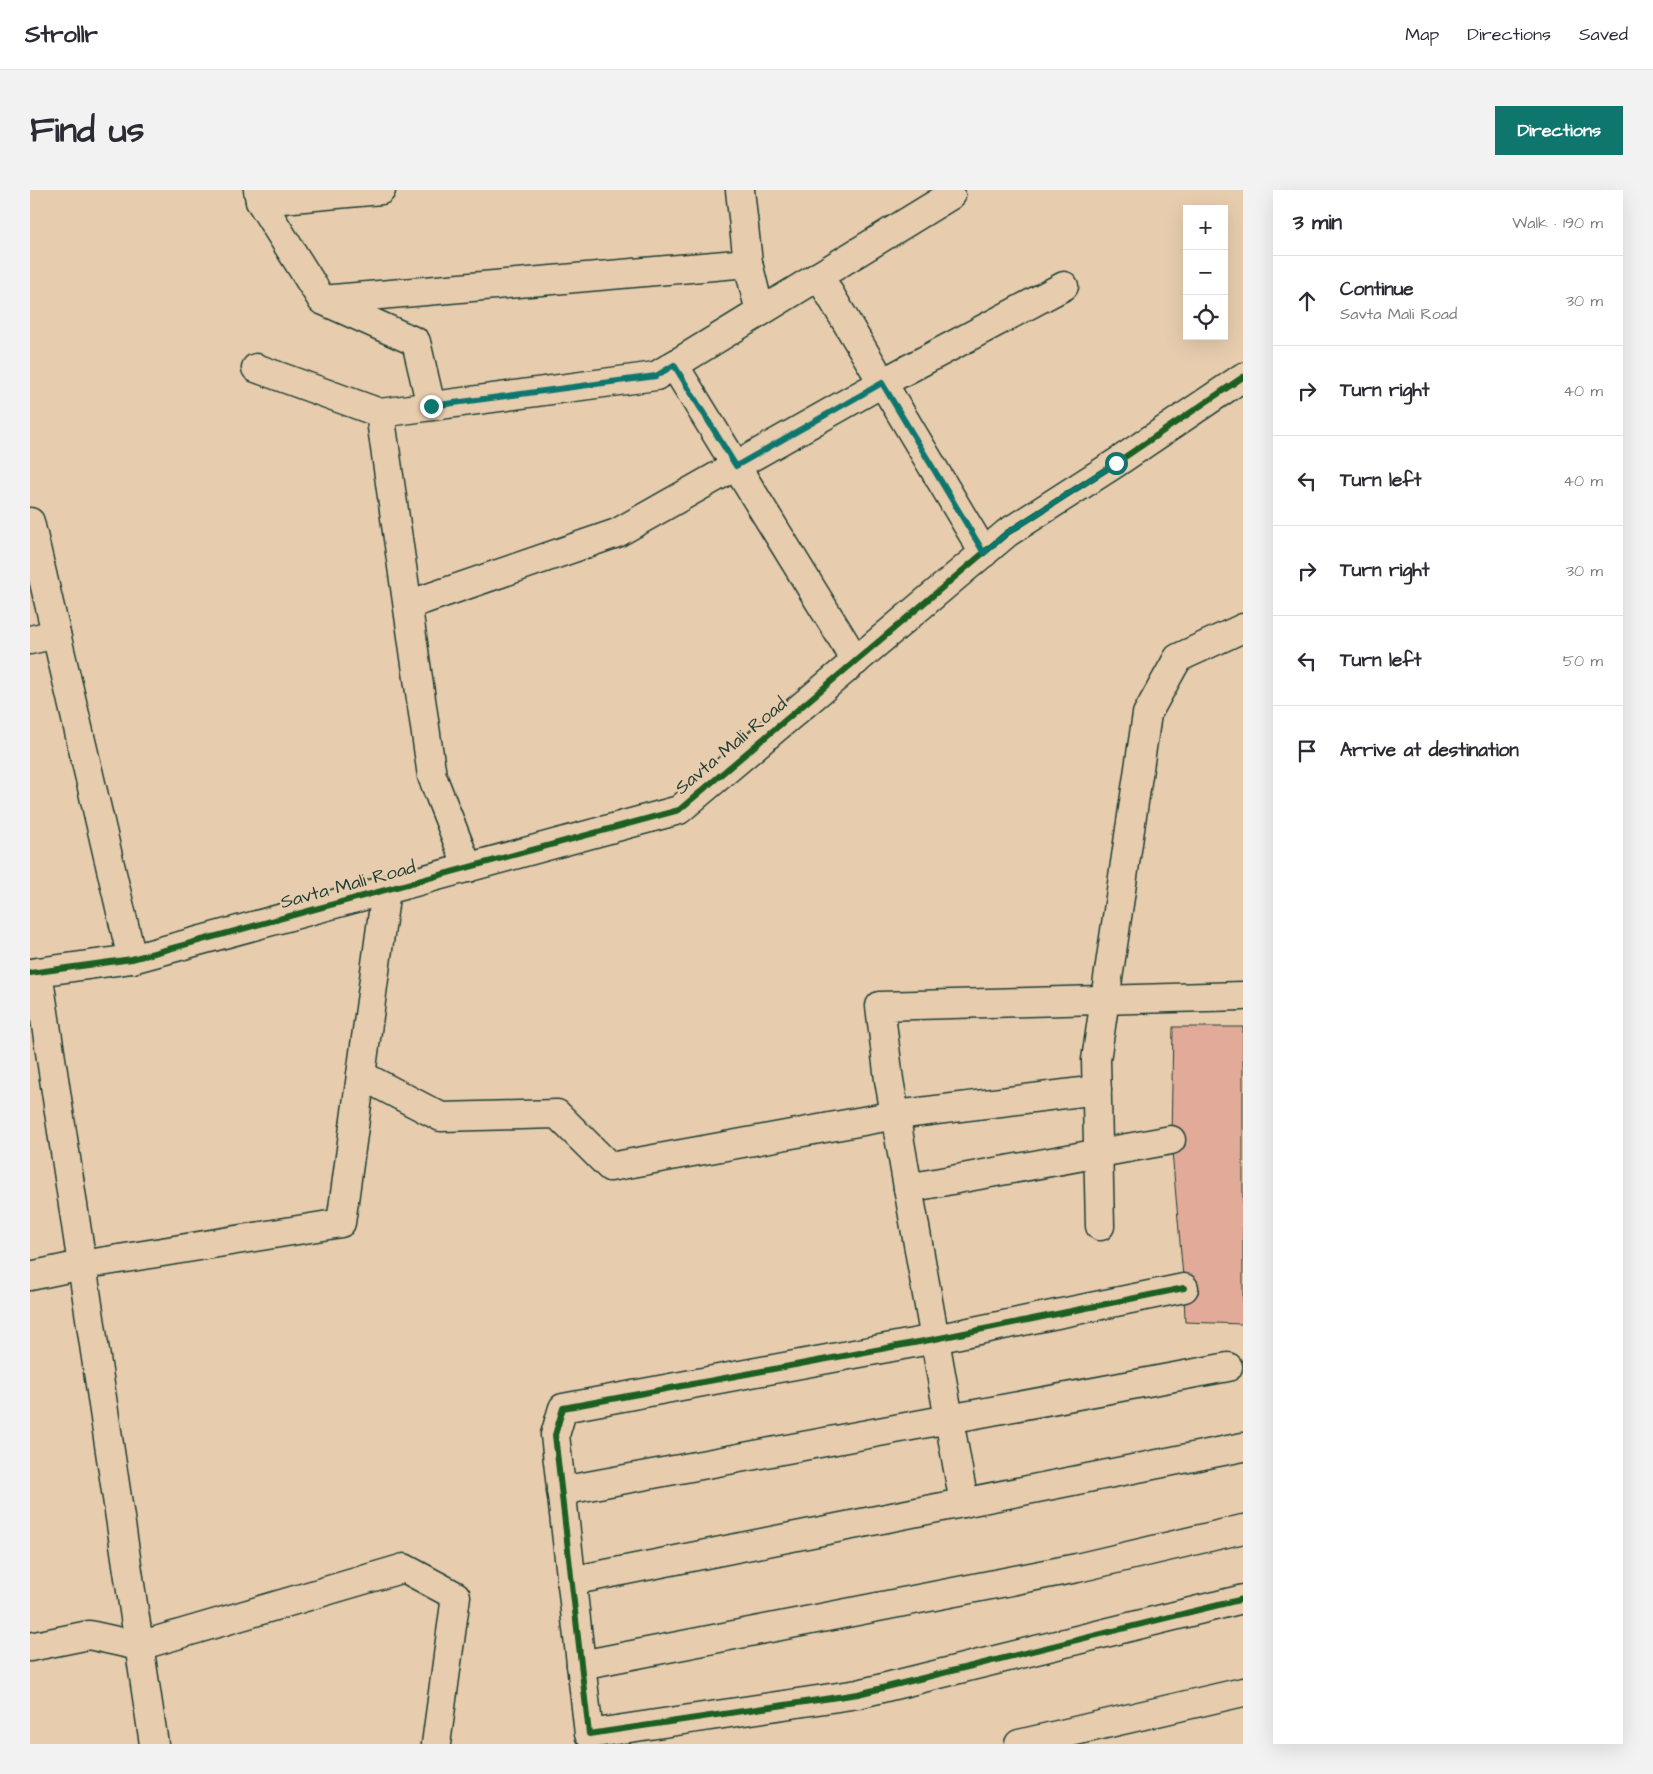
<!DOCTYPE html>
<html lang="en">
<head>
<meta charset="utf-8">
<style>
  body { margin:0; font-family:"Architects Daughter",sans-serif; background:#f2f2f3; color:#2b2b33 }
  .controls { position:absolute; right:15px; top:15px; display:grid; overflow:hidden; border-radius:0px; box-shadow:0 5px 20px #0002 }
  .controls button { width:45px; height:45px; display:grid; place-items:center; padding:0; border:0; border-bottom:1px solid #e1e1e2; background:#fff; color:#2b2b33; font:25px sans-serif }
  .stop { position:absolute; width:15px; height:15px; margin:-11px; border:4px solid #0f766e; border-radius:50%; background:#fff }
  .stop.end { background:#0f766e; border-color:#fff; box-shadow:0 1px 5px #0008 }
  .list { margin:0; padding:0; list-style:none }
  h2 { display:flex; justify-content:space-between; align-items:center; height:65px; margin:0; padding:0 20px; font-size:21px }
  h2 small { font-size:16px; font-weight:400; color:#7c7c81 }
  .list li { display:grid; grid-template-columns:32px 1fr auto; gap:15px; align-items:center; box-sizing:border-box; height:90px; padding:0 20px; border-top:1px solid #e1e1e2 }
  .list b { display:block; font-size:19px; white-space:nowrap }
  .list p { margin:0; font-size:16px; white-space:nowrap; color:#7c7c81 }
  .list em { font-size:16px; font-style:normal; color:#7c7c81 }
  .icon { flex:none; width:28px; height:28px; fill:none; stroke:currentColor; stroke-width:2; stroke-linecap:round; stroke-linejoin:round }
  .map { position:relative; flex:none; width:1213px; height:1554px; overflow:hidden; border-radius:0px }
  header { display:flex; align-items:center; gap:30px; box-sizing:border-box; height:70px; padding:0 25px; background:#fff; border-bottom:1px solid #e1e1e2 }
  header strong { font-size:24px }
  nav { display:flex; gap:28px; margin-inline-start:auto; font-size:18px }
  .intro { display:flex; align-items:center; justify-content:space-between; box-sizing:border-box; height:120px; padding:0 30px }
  h1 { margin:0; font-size:35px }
  .button { padding:12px 22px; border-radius:0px; background:#0f766e; color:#fff; font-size:18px; font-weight:700 }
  main { display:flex; gap:30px; padding:0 30px }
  aside { flex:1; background:#fff; border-radius:0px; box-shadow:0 5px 20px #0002 }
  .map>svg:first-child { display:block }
  .building { fill:#e2aa99; stroke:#1f3d34 }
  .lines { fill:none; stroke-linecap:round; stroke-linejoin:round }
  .minor-casing { stroke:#1f3d34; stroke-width:31 }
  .tertiary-casing { stroke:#1f3d34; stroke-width:31 }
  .minor { stroke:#e7cdae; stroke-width:28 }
  .tertiary { stroke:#e7cdae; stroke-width:28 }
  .cycleway-casing { stroke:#e7cdae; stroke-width:9 }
  .cycleway { stroke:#1b5e20; stroke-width:6 }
  .route { stroke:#0f766e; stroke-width:6 }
  .labels { text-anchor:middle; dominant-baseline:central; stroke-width:5; stroke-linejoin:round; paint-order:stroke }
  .street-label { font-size:19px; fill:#1f3d34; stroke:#e7cdae }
</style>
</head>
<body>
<header>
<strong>Strollr</strong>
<nav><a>Map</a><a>Directions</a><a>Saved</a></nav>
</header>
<div class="intro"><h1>Find us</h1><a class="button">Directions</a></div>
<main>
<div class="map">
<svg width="1213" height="1554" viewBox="0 0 1213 1554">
  <rect width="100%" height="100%" fill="#e7cdae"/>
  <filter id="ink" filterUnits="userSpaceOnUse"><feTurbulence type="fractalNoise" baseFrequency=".02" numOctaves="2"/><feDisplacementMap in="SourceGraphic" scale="10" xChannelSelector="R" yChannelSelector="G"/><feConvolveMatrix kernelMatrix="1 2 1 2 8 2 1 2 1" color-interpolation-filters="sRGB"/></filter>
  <g filter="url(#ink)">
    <!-- building -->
    <polygon class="building" points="1143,837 1213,837 1213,1134 1155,1132 1154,1098 1141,950"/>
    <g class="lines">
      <defs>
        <g id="minor">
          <polyline points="228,0 230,11 292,110 386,152 401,216"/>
          <polyline points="710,0 718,73 730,122"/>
          <polyline points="230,11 351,0"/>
          <polyline points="789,86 954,363"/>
          <polyline points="292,110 718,73"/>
          <polyline points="644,175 826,471"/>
          <polyline points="226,178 350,223 626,186 921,5"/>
          <polyline points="350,223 402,586 438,678"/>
          <polyline points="0,332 102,769"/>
          <polyline points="378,415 587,343 852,193 1034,96"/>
          <polyline points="0,450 26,444"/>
          <polyline points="8,782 124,1554"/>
          <polyline points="331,885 411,927 527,924 580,977 866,925 1067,900"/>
          <polyline points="878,998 1141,950"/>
          <polyline points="1070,1036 1066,870 1117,524 1148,468 1213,438"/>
          <polyline points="0,1086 52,1075 311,1033 356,700"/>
          <polyline points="1154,1098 905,1149 533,1218 525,1245 559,1544 828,1504 1213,1409"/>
          <polyline points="1198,1177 919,1229 859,890 850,816 1213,806"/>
          <polyline points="531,1301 919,1229 934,1313"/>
          <polyline points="541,1391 1213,1257"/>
          <polyline points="0,1457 59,1445 109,1456 374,1378 426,1406 406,1554"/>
          <polyline points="551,1475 1047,1378 1213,1339"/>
          <polyline points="989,1554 1213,1502"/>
        </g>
        <polyline id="tertiary" points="0,783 102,769 649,620 977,343 1086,273 1213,187"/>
      </defs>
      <!-- minor casing -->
      <use href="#minor" class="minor-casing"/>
      <!-- tertiary casing -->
      <use href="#tertiary" class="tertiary-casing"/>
      <!-- minor -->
      <use href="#minor" class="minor"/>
      <!-- tertiary -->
      <use href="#tertiary" class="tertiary"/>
      <defs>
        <g id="cycleway">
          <polyline points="0,783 102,769 649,620 977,343 1086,273 1213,187"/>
          <polyline points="1154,1098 905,1149 533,1218 525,1245 559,1544 828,1504 1213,1409"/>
        </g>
      </defs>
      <!-- cycleway casing -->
      <use href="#cycleway" class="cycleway-casing"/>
      <!-- cycleway -->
      <use href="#cycleway" class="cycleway"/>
    </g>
  </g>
  <g class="lines" filter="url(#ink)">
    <!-- route -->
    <polyline class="route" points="401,216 626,186 644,175 706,276 852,193 954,363 977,343 1086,273"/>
  </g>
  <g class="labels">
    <!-- street labels -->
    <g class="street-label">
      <text transform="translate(701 556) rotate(-40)">Savta Mali Road</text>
      <text transform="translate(318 695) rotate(-15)">Savta Mali Road</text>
    </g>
  </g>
</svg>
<div class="controls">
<button>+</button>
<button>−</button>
<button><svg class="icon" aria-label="locate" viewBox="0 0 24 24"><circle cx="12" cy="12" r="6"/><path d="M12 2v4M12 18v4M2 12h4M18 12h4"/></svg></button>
</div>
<div class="stop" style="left:1086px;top:273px"></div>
<div class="stop end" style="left:401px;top:216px"></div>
</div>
<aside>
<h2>3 min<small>Walk · 190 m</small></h2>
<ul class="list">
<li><svg class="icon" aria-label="ahead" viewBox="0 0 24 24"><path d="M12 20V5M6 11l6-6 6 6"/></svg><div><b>Continue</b><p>Savta Mali Road</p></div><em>30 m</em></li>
<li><svg class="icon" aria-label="right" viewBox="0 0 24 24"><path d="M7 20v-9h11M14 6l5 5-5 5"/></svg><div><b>Turn right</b></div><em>40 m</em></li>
<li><svg class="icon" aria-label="left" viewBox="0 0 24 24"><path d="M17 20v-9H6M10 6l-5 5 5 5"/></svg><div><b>Turn left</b></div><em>40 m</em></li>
<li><svg class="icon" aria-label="right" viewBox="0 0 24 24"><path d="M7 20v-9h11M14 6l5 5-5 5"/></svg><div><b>Turn right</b></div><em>30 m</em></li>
<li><svg class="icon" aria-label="left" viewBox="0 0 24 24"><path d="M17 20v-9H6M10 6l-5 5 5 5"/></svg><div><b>Turn left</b></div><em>50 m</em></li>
<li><svg class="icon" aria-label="arrive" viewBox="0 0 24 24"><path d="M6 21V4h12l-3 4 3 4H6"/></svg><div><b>Arrive at destination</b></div></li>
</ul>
</aside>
</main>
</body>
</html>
